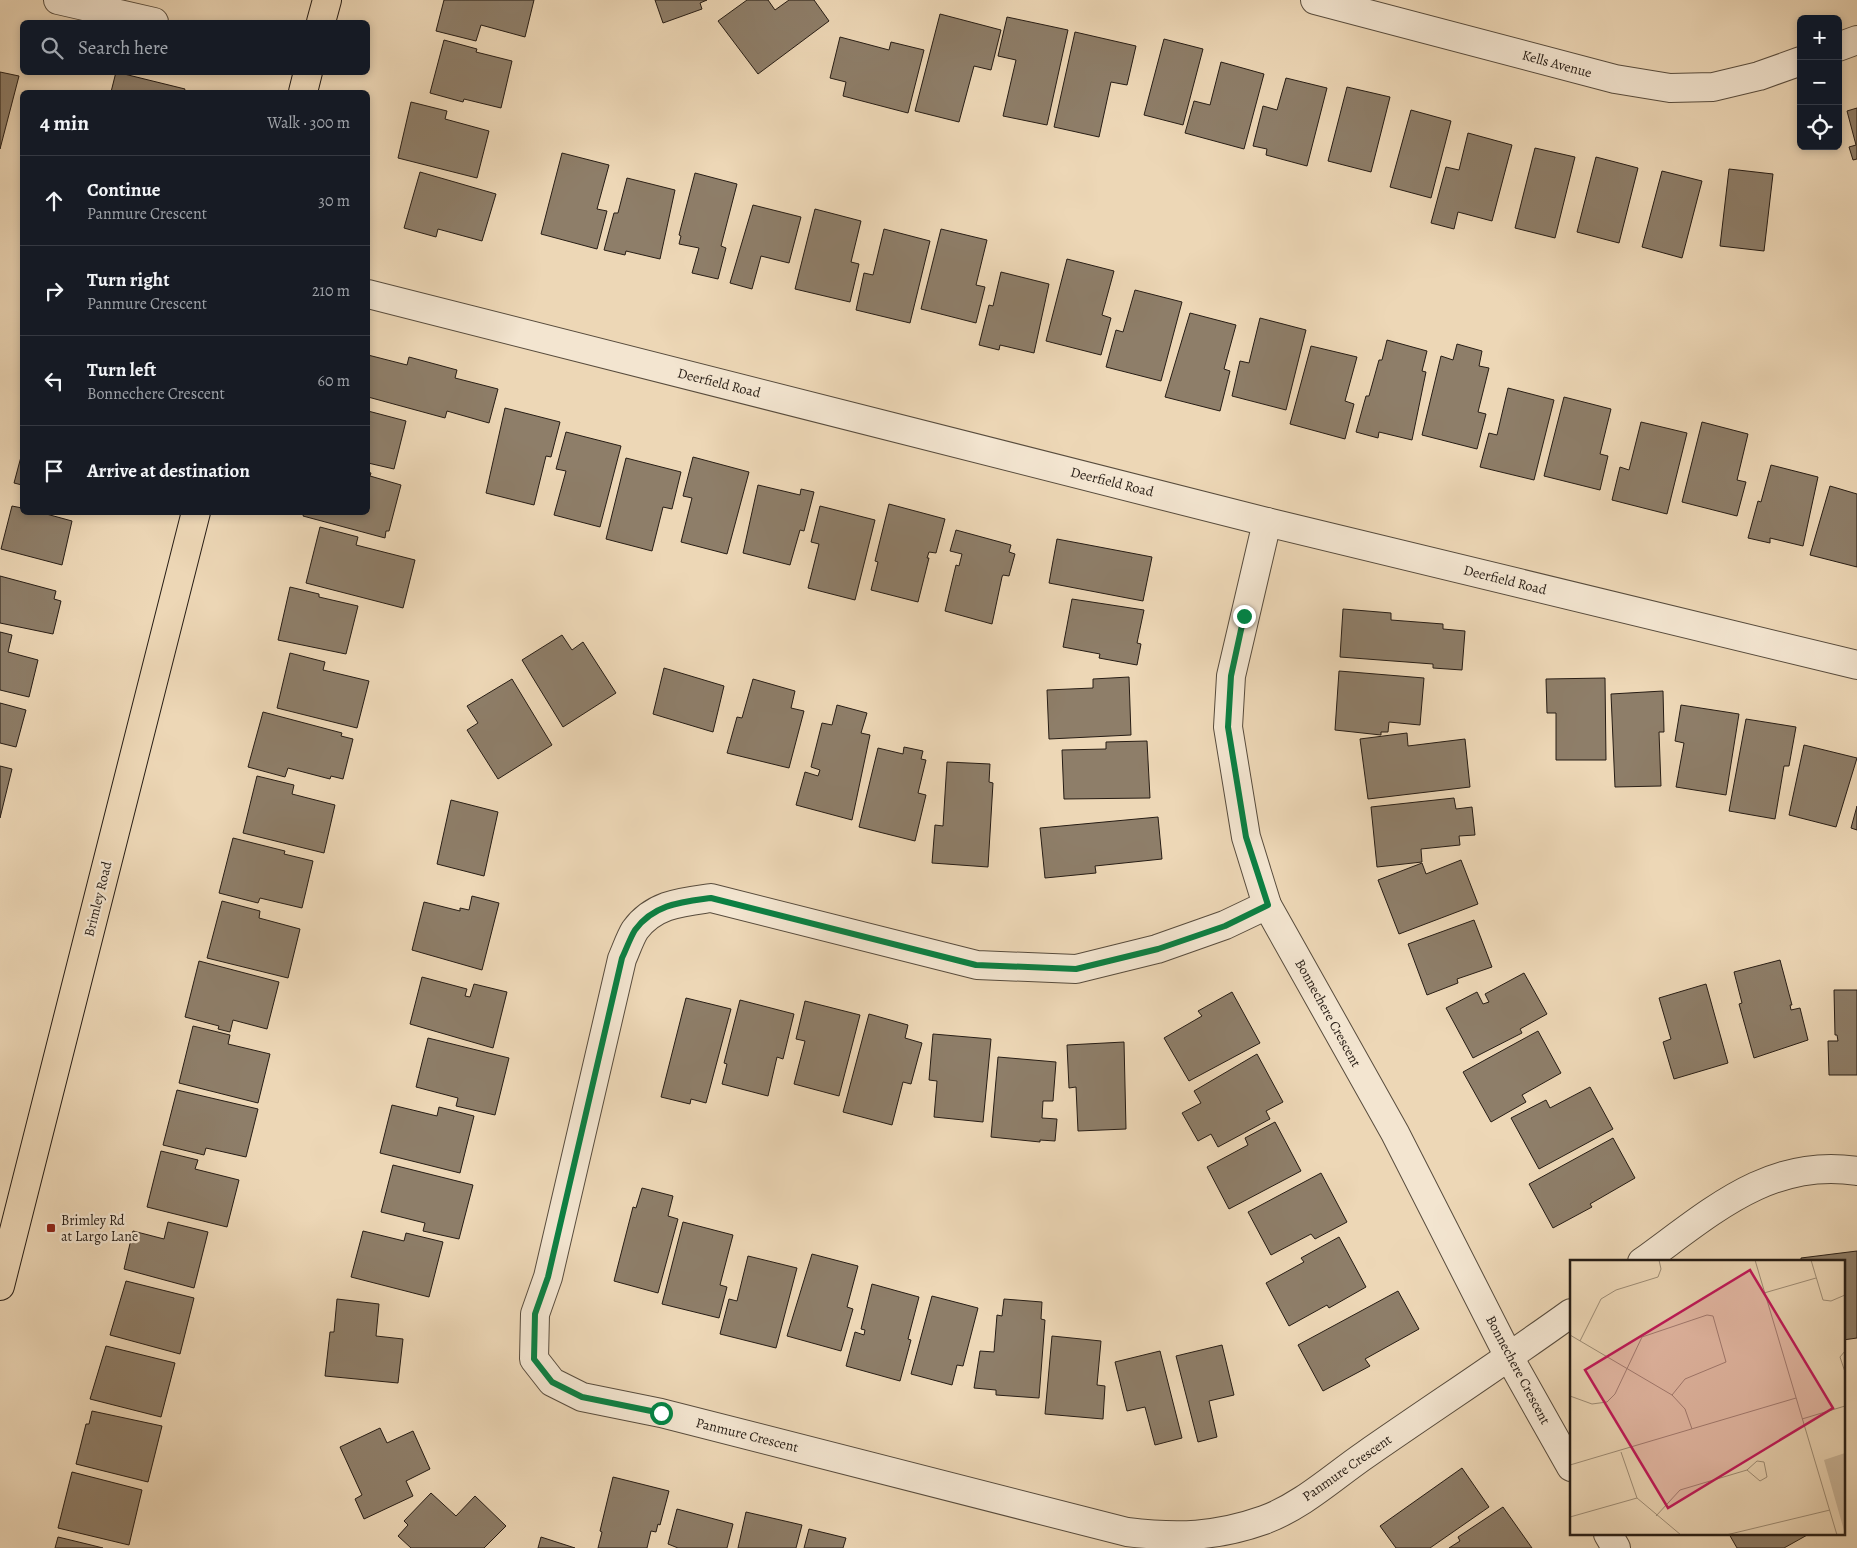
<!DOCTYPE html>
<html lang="en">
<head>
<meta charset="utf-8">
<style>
  body { margin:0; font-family:Alegreya,serif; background:#242831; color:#f1f3f6 }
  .controls { position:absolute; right:15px; top:15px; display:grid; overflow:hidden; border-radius:8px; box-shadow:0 2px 8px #0003 }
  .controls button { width:45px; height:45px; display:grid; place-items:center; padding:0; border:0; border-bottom:1px solid #363941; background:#171b24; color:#f1f3f6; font:25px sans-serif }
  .stop { position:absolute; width:15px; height:15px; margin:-11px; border:4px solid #0b8043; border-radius:50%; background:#fff }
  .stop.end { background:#0b8043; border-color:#fff; box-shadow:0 1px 5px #0008 }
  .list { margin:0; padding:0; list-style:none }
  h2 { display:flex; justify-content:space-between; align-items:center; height:65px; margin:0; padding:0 20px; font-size:21px }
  h2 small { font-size:16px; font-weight:400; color:#9ea1a6 }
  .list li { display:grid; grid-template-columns:32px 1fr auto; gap:15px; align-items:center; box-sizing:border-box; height:90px; padding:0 20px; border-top:1px solid #363941 }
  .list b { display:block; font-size:19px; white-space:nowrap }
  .list p { margin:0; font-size:16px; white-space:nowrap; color:#9ea1a6 }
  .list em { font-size:16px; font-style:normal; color:#9ea1a6 }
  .icon { flex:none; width:28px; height:28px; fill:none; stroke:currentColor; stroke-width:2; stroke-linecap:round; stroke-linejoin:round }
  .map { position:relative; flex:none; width:1857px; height:1548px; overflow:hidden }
  .search { position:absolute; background:#171b24; box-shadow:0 2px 8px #0003; left:20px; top:20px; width:350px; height:55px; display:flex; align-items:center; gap:12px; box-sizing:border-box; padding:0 18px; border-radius:8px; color:#9ea1a6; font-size:19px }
  .panel { position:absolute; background:#171b24; box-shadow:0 2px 8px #0003; left:20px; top:90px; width:350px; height:425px; border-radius:8px }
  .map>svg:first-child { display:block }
  .building { fill:#8e7e69; stroke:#271d15 }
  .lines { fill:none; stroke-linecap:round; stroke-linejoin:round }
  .minor-casing { stroke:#584c3d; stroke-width:30 }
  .major-casing { stroke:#271d15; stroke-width:30 }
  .minor { stroke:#f3e5d0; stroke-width:28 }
  .major { stroke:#edd7b6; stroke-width:28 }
  .route { stroke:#0b8043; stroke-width:6 }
  .poi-dot { fill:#8f2418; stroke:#f3e5d0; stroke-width:2 }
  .labels { text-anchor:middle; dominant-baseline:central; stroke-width:4.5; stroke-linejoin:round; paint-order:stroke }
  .street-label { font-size:14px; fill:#271d15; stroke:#f3e5d0 }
  .poi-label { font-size:14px; fill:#271d15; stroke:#f3e5d0; text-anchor:start }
  .inset-road { fill:none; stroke:#9e8d76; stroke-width:1 }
  .view { fill:#c2185b; fill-opacity:0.15; stroke:#c2185b; stroke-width:2.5 }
  .inset-edge { fill:none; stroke:#271d15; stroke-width:2.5 }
</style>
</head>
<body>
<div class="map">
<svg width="1857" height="1548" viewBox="0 0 1857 1548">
  <rect width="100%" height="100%" fill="#edd7b6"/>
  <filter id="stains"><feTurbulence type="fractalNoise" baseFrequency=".004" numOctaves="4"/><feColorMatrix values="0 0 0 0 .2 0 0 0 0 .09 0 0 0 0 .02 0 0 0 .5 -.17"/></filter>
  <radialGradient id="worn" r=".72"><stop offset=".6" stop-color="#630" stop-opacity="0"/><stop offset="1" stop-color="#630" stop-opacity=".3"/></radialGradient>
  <!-- building -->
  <g class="building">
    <polygon points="444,0 534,0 525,37 481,25 476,41 436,31"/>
    <polygon points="655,0 707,0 700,3 702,9 663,23"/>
    <polygon points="747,0 768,0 775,10 789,0 814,0 829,21 758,74 718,21"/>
    <polygon points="940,14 1001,30 991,70 974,66 959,122 915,111"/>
    <polygon points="1007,17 1068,30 1047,125 1003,116 1016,60 998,56"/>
    <polygon points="1075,32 1136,46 1127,85 1111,82 1099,137 1054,127"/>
    <polygon points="840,37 889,50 891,42 924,50 908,113 843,96 846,82 830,78"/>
    <polygon points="1164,39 1203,49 1183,125 1144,115"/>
    <polygon points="444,40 477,49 476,52 512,61 501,108 464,99 463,102 430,93"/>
    <polygon points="1221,62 1264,74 1244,149 1185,133 1194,101 1210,105"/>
    <polygon points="0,72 19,76 0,149"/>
    <polygon points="116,72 185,89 184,92 111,92"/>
    <polygon points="1286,78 1327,88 1307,166 1266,155 1267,149 1253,146 1263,106 1277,110"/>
    <polygon points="1347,87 1390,97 1371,172 1328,161"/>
    <polygon points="411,102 447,111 445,119 489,131 477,178 398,158"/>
    <polygon points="1857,108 1857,159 1853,160 1849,147 1856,145 1847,111"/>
    <polygon points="1411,110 1451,121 1431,198 1390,187"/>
    <polygon points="1468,133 1512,145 1492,221 1458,212 1454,229 1431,223 1446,167 1459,170"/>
    <polygon points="1535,148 1575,157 1555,238 1515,228"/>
    <polygon points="562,153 609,165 597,209 607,211 597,249 541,234"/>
    <polygon points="1596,157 1638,168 1619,243 1577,232"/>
    <polygon points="1729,169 1773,174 1764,251 1720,246"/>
    <polygon points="1662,171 1702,181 1682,258 1642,247"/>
    <polygon points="420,172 496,194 482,241 438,229 436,237 404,228"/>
    <polygon points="695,173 737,184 721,246 726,248 718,279 692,273 699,248 679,244 681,236 679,235"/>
    <polygon points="627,178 675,190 660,259 626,251 625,255 604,250 614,213 618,213"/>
    <polygon points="753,205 801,217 789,263 761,256 752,289 730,283"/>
    <polygon points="815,209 861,221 851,262 859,264 850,302 795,289"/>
    <polygon points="884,229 930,241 910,323 856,310 864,273 873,275"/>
    <polygon points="941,229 987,240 976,285 985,287 976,323 921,309"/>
    <polygon points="1067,259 1114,271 1102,315 1111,318 1101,355 1046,341"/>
    <polygon points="1001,272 1049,284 1034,353 1000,345 999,350 979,345 989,305 993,306"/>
    <polygon points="1135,290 1182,302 1161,381 1106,367 1116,330 1123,332"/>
    <polygon points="1190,313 1236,325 1224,369 1230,371 1220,411 1165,397"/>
    <polygon points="1260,318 1306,330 1286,410 1232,396 1240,361 1249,363"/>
    <polygon points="1387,340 1427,351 1422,371 1426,372 1412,440 1379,432 1378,438 1356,432 1366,396 1369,396 1379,360 1382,360"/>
    <polygon points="1457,344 1482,351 1479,366 1489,368 1478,412 1486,414 1477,449 1422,435 1441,356 1453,360"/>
    <polygon points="1311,346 1357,357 1345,401 1354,404 1345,439 1290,424"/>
    <polygon points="368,355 407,365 409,357 457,370 455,378 498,389 489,423 447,411 445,418 368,397"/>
    <polygon points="1508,388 1554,400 1534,480 1480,467 1489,433 1497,435"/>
    <polygon points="1564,397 1611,409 1600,454 1608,456 1600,490 1544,476"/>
    <polygon points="505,408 560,422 551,457 546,456 534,505 486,493"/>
    <polygon points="368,411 406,421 394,469 368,463"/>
    <polygon points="1641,422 1687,433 1667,514 1612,500 1620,467 1629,470"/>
    <polygon points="1702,422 1748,434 1737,480 1746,482 1737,516 1682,502"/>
    <polygon points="566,432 621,446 600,527 554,515 566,471 556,469"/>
    <polygon points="22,453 22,485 14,483"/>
    <polygon points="693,457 749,472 727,554 681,542 692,498 683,496"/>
    <polygon points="626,458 681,472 672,509 663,507 652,551 606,539"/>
    <polygon points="1771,465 1818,477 1803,546 1770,538 1770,543 1748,538 1758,501 1761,502"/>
    <polygon points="368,472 371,473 370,476 401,485 389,531 386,531 385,538 303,516 304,512 368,512"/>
    <polygon points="758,485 800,495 801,489 814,492 804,531 800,530 790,565 743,553"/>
    <polygon points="1830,486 1857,494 1857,567 1810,555"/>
    <polygon points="889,504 945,519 936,553 929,552 927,558 929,558 918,602 871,590 878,562 875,561"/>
    <polygon points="12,506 22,508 22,512 39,512 72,521 62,565 1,549"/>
    <polygon points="820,506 875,520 855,600 808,588 819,544 811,542"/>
    <polygon points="320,527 358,537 356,545 415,560 403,608 306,583"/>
    <polygon points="956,530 1011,545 1009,552 1015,554 1009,576 1003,575 1002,577 992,624 945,611 956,565 959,566 962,554 950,551"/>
    <polygon points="1057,539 1152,557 1143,601 1049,583"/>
    <polygon points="0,576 56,591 54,599 61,601 53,634 0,623"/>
    <polygon points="290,587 319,594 319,597 358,606 346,654 278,640"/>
    <polygon points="1072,599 1144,610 1137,643 1141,644 1137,665 1099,658 1100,654 1063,647"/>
    <polygon points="1343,609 1391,613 1391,620 1443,624 1443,629 1465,631 1462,670 1433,668 1433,664 1340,657"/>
    <polygon points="0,632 12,635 8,652 38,660 29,697 0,690"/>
    <polygon points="562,635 572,650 583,642 616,693 563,727 522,660"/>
    <polygon points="290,653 325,662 323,670 369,681 357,728 277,708"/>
    <polygon points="664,668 724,686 713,732 653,714"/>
    <polygon points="1339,671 1424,678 1420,725 1389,722 1388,732 1381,732 1381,735 1335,730"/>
    <polygon points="1129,677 1131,735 1049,739 1047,690 1093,688 1093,679"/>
    <polygon points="1605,678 1606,760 1556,760 1556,713 1547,713 1546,679"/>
    <polygon points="512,679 552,745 498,779 467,730 478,723 467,706"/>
    <polygon points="753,679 795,691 791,708 804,711 789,768 727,753 737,717 742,718"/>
    <polygon points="1663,691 1664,732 1659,732 1661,786 1615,787 1611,694"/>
    <polygon points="0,703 26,710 16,747 0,743"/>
    <polygon points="837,705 867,713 861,733 870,735 852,820 796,805 805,772 818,776 820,770 811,767 822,723 832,725"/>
    <polygon points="1681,705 1739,714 1726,795 1676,787 1684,743 1675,741"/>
    <polygon points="263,712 342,733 341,736 353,739 343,779 331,776 330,779 288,768 285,777 248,767"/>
    <polygon points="1746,719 1796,727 1789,766 1784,766 1775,819 1729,811"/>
    <polygon points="1407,733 1408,746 1465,739 1470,787 1368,799 1360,739"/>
    <polygon points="1147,741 1150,798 1064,799 1062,750 1106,749 1106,742"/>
    <polygon points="1804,745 1857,758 1836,827 1789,815"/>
    <polygon points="904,747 923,751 921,759 926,760 918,793 926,795 915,841 859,827 878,748 903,754"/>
    <polygon points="947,762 990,764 989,782 993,783 988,867 932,863 935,825 943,826"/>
    <polygon points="0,766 12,769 0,818"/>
    <polygon points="257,776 294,785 292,794 335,805 324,853 243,833"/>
    <polygon points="1454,798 1456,809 1472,807 1475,835 1459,836 1460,845 1421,849 1422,862 1377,867 1371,807"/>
    <polygon points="451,800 498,812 484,876 437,864"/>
    <polygon points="1857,806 1857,830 1851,828"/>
    <polygon points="1158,817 1162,859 1095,866 1096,873 1045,878 1040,828"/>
    <polygon points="233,838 285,851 284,854 313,861 302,908 260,898 258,903 219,893"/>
    <polygon points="1461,860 1478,904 1399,934 1378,880 1422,863 1426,874"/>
    <polygon points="472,896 499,903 482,970 412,950 424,902 460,911 460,908 469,910"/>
    <polygon points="222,901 260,911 259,918 300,929 288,978 207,958"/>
    <polygon points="1474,920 1492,967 1457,979 1458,983 1427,995 1408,944"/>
    <polygon points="1780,960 1792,1005 1790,1005 1791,1010 1800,1008 1808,1040 1754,1058 1739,1004 1742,1003 1734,972"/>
    <polygon points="199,961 279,982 267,1029 233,1020 230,1032 218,1029 219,1026 185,1017"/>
    <polygon points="1524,973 1547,1014 1520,1029 1522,1033 1473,1058 1446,1008 1477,992 1483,1004 1489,1002 1485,994"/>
    <polygon points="422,977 467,989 465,996 470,997 474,984 507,992 493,1048 410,1024"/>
    <polygon points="1706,984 1728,1063 1674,1079 1663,1042 1671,1039 1659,998"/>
    <polygon points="1834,990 1857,990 1857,1075 1829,1075 1828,1041 1838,1041 1837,1035 1835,1035"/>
    <polygon points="1232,992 1260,1043 1189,1081 1164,1038 1202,1016 1198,1011"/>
    <polygon points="686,998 731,1009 706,1103 691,1099 690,1104 661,1097"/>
    <polygon points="740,1000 794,1014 783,1059 777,1057 768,1096 722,1084 727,1064 724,1063"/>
    <polygon points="805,1001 860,1015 839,1096 794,1084 805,1041 796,1039"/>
    <polygon points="869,1014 908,1025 905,1038 922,1043 911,1084 903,1082 892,1125 843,1112"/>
    <polygon points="193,1026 230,1035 228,1044 270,1054 258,1103 179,1083"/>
    <polygon points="1538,1031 1561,1073 1522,1095 1526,1102 1491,1122 1463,1072"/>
    <polygon points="933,1034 991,1039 983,1122 934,1117 937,1081 929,1080"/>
    <polygon points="428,1038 509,1058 495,1115 456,1106 458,1098 416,1087"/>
    <polygon points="1124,1042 1126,1129 1078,1131 1076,1087 1069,1088 1067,1045"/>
    <polygon points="1257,1054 1283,1102 1266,1111 1270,1119 1218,1147 1211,1134 1198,1141 1182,1113 1201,1103 1194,1091"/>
    <polygon points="998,1057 1056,1062 1053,1101 1043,1101 1042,1118 1057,1119 1055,1141 1040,1140 1040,1142 991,1137"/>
    <polygon points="1590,1087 1613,1129 1539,1169 1511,1118 1546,1100 1550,1108"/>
    <polygon points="177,1090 258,1109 246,1157 206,1148 204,1155 163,1145"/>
    <polygon points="392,1105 437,1116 439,1107 474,1116 460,1173 380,1153"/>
    <polygon points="1275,1122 1301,1171 1229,1209 1207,1167 1248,1145 1245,1138"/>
    <polygon points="1613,1138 1635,1178 1590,1204 1592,1207 1553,1228 1529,1184"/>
    <polygon points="161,1151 198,1160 195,1169 239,1180 227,1227 147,1207"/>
    <polygon points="393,1165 473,1185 459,1239 423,1231 425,1223 381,1212"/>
    <polygon points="1321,1173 1347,1222 1315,1239 1311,1234 1271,1255 1248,1212"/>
    <polygon points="642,1188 673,1196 668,1216 678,1219 658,1293 614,1281 633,1207 636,1208"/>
    <polygon points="168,1222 208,1232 194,1288 124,1269 133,1231 164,1239"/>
    <polygon points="683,1222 733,1235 720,1285 727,1287 719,1318 662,1304"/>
    <polygon points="363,1231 404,1241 406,1233 443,1242 429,1297 351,1277"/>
    <polygon points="1339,1237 1366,1287 1329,1308 1327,1305 1289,1326 1266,1283 1304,1262 1301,1258"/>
    <polygon points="1857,1251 1857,1338 1843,1340 1843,1262 1801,1262 1801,1258"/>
    <polygon points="812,1254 858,1266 847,1307 853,1309 841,1351 787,1336"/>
    <polygon points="748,1256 797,1268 776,1348 720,1334 729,1299 737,1301"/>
    <polygon points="126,1281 194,1298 180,1354 110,1335"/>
    <polygon points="872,1284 919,1297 908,1339 911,1340 900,1381 846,1366 855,1332 864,1335 865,1330 861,1329"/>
    <polygon points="1398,1291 1419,1329 1365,1359 1370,1366 1323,1391 1298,1345"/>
    <polygon points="932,1296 978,1308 963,1366 957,1365 952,1385 911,1374"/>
    <polygon points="337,1299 379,1304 376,1336 403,1339 398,1383 325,1376 330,1332 334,1332"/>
    <polygon points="1004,1299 1042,1302 1041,1319 1045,1320 1039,1398 996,1395 996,1390 974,1388 980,1351 994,1352 997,1315 1002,1316"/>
    <polygon points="1052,1336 1101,1341 1097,1385 1105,1386 1103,1419 1045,1414"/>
    <polygon points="1222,1345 1234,1395 1209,1401 1217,1437 1198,1442 1176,1356"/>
    <polygon points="106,1346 175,1363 161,1417 90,1399"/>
    <polygon points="1160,1351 1182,1438 1155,1445 1145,1407 1127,1411 1115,1362"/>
    <polygon points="92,1411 162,1426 148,1482 76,1464 86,1424 89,1424"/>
    <polygon points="380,1428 387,1443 413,1431 430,1469 406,1481 413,1496 364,1519 355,1499 362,1495 340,1447"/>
    <polygon points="1462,1468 1489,1507 1430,1548 1396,1548 1380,1526"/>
    <polygon points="72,1472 142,1490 129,1545 58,1528"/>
    <polygon points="613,1477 669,1491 660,1525 658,1524 656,1532 651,1531 647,1548 598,1548 602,1532 600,1531"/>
    <polygon points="431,1493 456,1516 475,1496 506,1526 484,1548 411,1548 398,1536 408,1525 404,1521"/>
    <polygon points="1503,1507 1532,1548 1449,1548 1460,1541 1458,1537"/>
    <polygon points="677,1509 733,1524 727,1548 678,1548 668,1544"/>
    <polygon points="746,1512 802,1525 796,1548 738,1548"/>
    <polygon points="809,1529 846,1538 843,1548 804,1548"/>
    <polygon points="1729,1534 1809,1534 1784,1548 1737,1548"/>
    <polygon points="58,1537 91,1545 103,1548 55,1548"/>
    <polygon points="541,1537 575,1548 538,1548"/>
  </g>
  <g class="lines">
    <defs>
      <g id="minor">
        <polyline points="58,0 154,22"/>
        <polyline points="1315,0 1615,79 1670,88 1713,87 1759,76 1801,61"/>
        <polyline points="1838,47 1857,40"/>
        <polyline points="368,294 1267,522 1857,665"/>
        <polyline points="1267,522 1231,676 1228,727 1246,837 1267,905 1395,1133 1509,1357 1571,1467"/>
        <path d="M1267,905L1225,925L1157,949L1076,969L977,965L711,898C682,902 654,904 635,930C630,938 626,950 622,959L548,1277L535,1314L534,1359L552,1382L582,1397L661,1413L1127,1532C1177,1538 1216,1537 1264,1520C1302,1506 1333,1477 1365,1455C1434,1407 1503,1362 1571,1313"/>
        <path d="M1642,1262C1709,1214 1769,1157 1857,1171"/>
        <polyline points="1608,1534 1616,1548"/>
      </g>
      <g id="major">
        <polyline points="321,22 327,0"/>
        <polyline points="303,92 308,72"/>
        <polyline points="0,1286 196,512"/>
      </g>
    </defs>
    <!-- minor casing -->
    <use href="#minor" class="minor-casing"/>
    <!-- major casing -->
    <use href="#major" class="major-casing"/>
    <!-- minor -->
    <use href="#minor" class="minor"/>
    <!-- major -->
    <use href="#major" class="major"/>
  </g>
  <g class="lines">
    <!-- route -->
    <path class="route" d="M661,1413L582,1397L552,1382L534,1359L535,1314L548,1277L622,958C626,950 630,938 635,930C654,904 682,902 711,898L976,965L1076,969L1158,949L1225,926L1268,905L1246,837L1228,727L1231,676L1244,616"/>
  </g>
  <!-- markers -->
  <rect class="poi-dot" x="46" y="1223" width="10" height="10" rx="2.5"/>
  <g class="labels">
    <!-- street labels -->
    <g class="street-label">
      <text transform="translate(1557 64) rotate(15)">Kells Avenue</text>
      <text transform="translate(719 383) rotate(14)">Deerfield Road</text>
      <text transform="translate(1112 482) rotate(14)">Deerfield Road</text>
      <text transform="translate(1505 580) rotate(14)">Deerfield Road</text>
      <text transform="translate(98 899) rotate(-76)">Brimley Road</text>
      <text transform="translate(1328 1013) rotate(61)">Bonnechere Crescent</text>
      <text transform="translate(1518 1370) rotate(62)">Bonnechere Crescent</text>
      <text transform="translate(747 1435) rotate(14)">Panmure Crescent</text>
      <text transform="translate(1347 1468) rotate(-35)">Panmure Crescent</text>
    </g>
    <!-- poi labels -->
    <g class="poi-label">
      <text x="61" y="1220">Brimley Rd<tspan x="61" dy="16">at Largo Lane</tspan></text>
    </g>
  </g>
  <!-- overview -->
  <g transform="translate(1570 1260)">
    <rect width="275" height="275" fill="#edd7b6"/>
    <path d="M275,184V274L254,200L275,193Z" fill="#cbb79b"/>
    <path class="inset-road" d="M185,0L267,275M241,0L253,40L261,41L275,35M194,33L246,18M0,75L102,135L115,149L122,169M10,81L31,39L46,30L88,17L91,9L89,0M275,91L270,97L275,112M0,136L22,144L37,142L45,134L72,77L137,55L143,56L156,102L115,119L102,135M232,159L275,146M51,192L67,238L111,275M0,205L226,138M86,256L110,230L177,210L187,201L194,202L197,217L190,221L177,210M0,257L67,238M156,275L260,250"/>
    <path class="view" d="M180,10L263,148L98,248L15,110Z"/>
    <rect width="275" height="275" class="inset-edge"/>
  </g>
  <rect width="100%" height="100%" filter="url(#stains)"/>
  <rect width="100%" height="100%" fill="url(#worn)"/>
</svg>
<div class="controls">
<button>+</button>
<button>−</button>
<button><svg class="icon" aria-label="locate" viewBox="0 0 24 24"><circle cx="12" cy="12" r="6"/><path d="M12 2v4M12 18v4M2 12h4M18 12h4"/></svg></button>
</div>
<div class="stop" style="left:661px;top:1413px"></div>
<div class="stop end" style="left:1244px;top:616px"></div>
<div class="search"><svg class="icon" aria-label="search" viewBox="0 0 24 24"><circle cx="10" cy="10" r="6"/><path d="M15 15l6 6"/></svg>Search here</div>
<section class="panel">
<h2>4 min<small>Walk · 300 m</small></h2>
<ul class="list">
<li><svg class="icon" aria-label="ahead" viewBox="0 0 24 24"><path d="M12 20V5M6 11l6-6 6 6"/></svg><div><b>Continue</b><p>Panmure Crescent</p></div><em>30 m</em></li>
<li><svg class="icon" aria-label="right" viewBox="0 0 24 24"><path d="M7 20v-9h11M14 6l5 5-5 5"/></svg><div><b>Turn right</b><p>Panmure Crescent</p></div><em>210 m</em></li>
<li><svg class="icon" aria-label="left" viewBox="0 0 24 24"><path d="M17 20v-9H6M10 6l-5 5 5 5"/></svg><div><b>Turn left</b><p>Bonnechere Crescent</p></div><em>60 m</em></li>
<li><svg class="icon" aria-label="arrive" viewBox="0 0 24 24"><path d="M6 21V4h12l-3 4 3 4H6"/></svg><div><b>Arrive at destination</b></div></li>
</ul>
</section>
</div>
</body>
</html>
